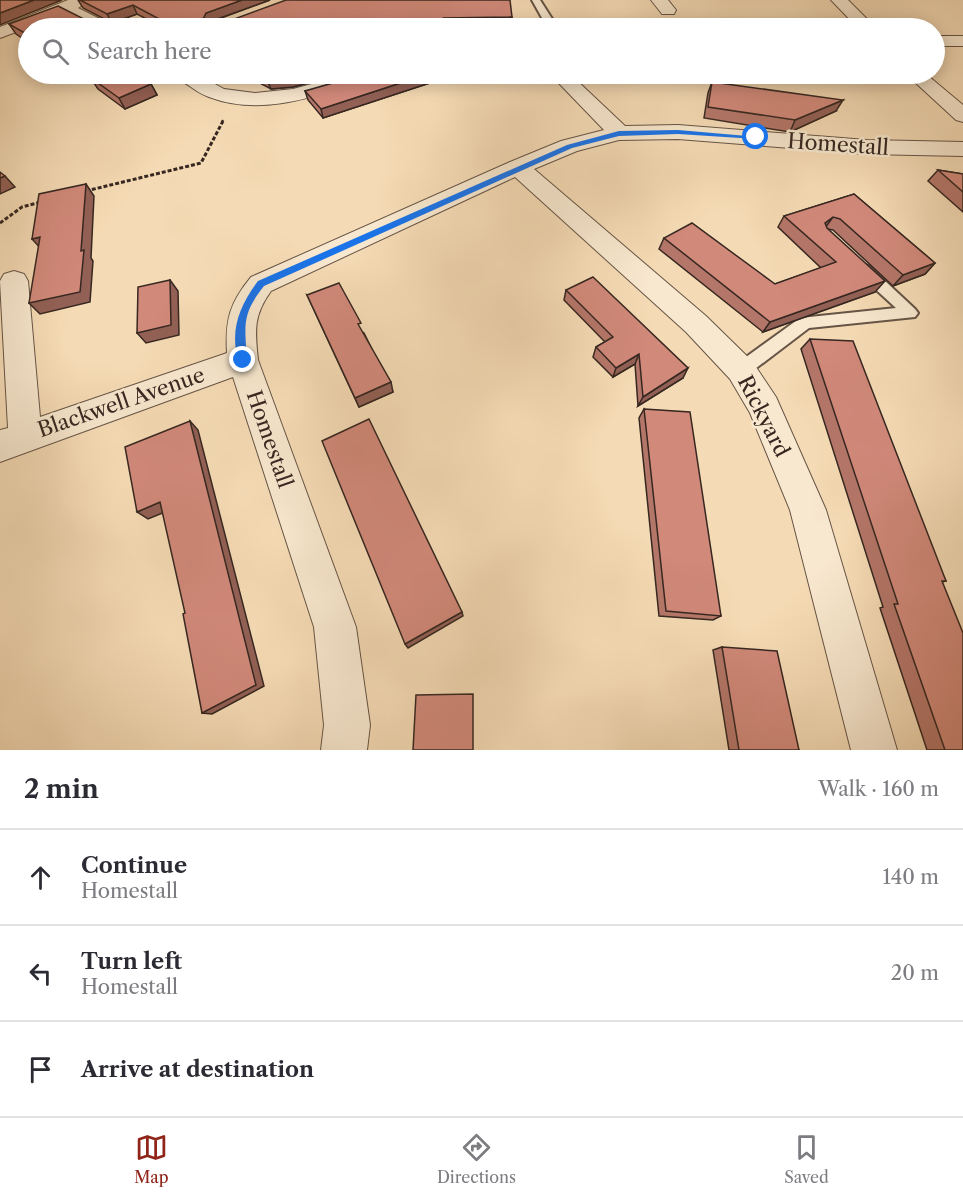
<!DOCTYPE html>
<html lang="en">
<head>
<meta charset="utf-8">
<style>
  body { margin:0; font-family:"Libre Caslon Text",serif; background:#f2f2f3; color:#2b2b33 }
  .stop { position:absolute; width:18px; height:18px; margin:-14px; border:4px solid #1a73e8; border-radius:50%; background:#fff }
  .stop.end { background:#1a73e8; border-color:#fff; box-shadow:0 2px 6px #0008 }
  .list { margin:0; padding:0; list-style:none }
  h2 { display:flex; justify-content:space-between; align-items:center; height:78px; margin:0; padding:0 24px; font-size:26px }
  h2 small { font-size:20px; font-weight:400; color:#7c7c81 }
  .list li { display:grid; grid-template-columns:39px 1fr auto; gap:18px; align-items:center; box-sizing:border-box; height:96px; padding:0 24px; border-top:2px solid #e1e1e2 }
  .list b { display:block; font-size:22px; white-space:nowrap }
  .list p { margin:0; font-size:20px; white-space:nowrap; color:#7c7c81 }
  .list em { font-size:20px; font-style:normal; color:#7c7c81 }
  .icon { flex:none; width:33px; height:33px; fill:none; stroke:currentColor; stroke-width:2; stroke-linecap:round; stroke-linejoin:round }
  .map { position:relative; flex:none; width:963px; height:750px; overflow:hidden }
  .search { position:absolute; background:#fff; box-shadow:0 3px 15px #0003; left:18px; right:18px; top:18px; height:66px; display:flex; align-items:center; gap:15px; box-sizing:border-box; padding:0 21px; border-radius:33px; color:#7c7c81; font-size:22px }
  .sheet { height:366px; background:#fff }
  nav { display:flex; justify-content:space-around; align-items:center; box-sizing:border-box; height:84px; border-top:2px solid #e1e1e2; background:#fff; font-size:16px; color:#7c7c81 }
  nav a { display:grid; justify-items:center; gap:3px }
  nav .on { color:#8f2418 }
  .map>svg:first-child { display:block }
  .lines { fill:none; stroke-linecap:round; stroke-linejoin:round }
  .service-casing { stroke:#665446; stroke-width:4 }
  .minor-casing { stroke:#665446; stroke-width:2 }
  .path-far1 { stroke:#362721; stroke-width:2; stroke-dasharray:3 1.5; stroke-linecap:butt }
  .path { stroke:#362721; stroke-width:3; stroke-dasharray:4 2; stroke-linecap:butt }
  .service { fill:#f8e8cf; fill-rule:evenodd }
  .minor { fill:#f8e8cf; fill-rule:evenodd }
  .wall { fill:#b47669; stroke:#362721; stroke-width:1.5 }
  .shaded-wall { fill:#926055; stroke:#362721; stroke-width:1.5 }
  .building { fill:#d1897a; stroke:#362721; stroke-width:1.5 }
  .route { fill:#1a73e8 }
  .labels { text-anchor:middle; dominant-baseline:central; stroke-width:5; stroke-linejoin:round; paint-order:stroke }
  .street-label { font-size:21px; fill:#362721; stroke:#f8e8cf }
</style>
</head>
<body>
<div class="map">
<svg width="963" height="750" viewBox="0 0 963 750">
  <rect width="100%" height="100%" fill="#f5dbb5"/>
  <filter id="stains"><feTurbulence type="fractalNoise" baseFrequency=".00333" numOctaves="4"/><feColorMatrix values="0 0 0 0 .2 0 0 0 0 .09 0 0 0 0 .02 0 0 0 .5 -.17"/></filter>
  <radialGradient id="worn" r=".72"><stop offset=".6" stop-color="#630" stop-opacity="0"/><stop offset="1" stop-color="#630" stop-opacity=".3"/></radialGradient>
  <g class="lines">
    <defs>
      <g id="service">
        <polygon points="532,0 540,0 556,25 554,28 546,28 546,25"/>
        <polygon points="864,265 869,266 915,309 918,313 915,317 809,328 747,375 741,377 735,375 733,370 735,365 800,318 896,308 859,274 857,270 859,266"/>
      </g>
      <g id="minor">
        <polygon points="68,0 91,0 78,8 110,24 113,28 92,28 64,14 0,38 0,27"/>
        <polygon points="651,0 668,0 676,10 674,14 662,14"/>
        <polygon points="831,0 848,0 876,28 858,28"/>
        <rect x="934" y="36" width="29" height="10"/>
        <path d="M175,74H197L224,89L255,93L293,89L349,74H378L375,78C321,94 264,118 209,97C197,93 188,84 177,78Z"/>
        <path d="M550,74H570L625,126L678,125L867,140L963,142V156L867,154L678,139L619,140L577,151L534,169L706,316L752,361L776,397L826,510L897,750H851L790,510L750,413L730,379L686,332L515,177L271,291C253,316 255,331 258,360L356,627L370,725L367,750H321L324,725L314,627L233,377L0,462V430L8,428L0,281L4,274L14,271L24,274L28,281L40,417L227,353C225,319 230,303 251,277L510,162L561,141L604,130Z"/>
        <polygon points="906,74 926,74 963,105 963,122 956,120"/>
      </g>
    </defs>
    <!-- service casing -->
    <use href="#service" class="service-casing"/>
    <!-- minor casing -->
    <use href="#minor" class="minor-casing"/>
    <!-- path-far1 -->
    <polyline class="path-far1" points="222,122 223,120"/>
    <!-- path -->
    <g class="path">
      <polyline points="86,191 201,163 223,121"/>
      <polyline points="0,223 22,207 41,202"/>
    </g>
    <!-- service -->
    <use href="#service" class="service"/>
    <!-- minor -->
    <use href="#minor" class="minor"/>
  </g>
  <!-- wall -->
  <g class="wall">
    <polygon points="78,0 270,0 213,21 512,17 512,26 454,27 455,28 164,28 137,14 112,23 83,8"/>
    <polygon points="86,20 91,28 28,28 28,42 16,34 9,24"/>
    <polygon points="82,74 98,74 96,77 151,84 157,95 125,109 98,89 92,80"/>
    <polygon points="243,74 342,74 293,87 271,89"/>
    <polygon points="445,78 323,118 308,100 305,91"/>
    <polygon points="712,82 836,111 790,132 704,118 708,93"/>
    <polygon points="938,170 963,174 963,212 928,181"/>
    <polygon points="854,194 935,263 925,274 893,286 833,230 827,229 875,292 763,332 659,249 664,238 775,284 821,268 778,227 784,216"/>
    <polygon points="566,290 683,378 638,406 635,364 613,377 593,357 596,347 605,342 564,300"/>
    <polygon points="307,295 364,333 393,392 359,407"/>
    <polygon points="810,339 946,581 942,582 963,750 927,750 880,608 883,607 801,349"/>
    <polygon points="644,409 721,616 713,620 659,616 639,418"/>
    <polygon points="722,647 799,750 729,750 713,650"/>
  </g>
  <!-- shaded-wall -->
  <g class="shaded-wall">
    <polygon points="34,0 62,0 0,25 0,13"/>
    <polygon points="242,0 270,0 209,22 202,21 206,13"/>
    <polygon points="133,5 137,14 112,23 107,14"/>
    <polygon points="86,20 91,28 66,28 65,27"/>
    <polygon points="89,74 98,74 93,80"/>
    <polygon points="304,74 342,74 293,87 271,89 267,80"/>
    <polygon points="428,74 460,74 445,78 323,118 321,109"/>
    <polygon points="151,84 157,95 125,109 119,98"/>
    <polygon points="843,100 836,111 790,132 795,120"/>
    <polygon points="5,176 15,187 0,194 0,178"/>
    <polygon points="86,184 94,196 91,258 93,261 90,302 40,314 29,303"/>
    <polygon points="833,217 825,228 825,223"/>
    <polygon points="40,237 42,250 32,239"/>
    <polygon points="935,263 925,274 893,286 903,275"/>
    <polygon points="170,280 178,291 179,335 146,343 137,333"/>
    <polygon points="885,281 875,292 763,332 770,322"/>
    <polygon points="639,354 635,364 613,377 616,368"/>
    <polygon points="688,368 683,378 638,406 643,397"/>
    <polygon points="391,382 393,392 359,407 355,398"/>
    <polygon points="190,421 198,430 264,686 212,714 202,713"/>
    <polygon points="160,502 170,510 148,519 137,512"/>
    <polygon points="462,612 463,616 408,648 405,644"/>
  </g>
  <!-- building -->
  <g class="building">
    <polygon points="0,0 34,0 0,13"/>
    <polygon points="80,0 242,0 206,13 202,21 229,21 286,0 510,0 512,17 444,18 455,28 176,28 133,5 107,14"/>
    <polygon points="58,6 86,20 65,27 67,28 28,28 28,35 9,24"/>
    <polygon points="103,74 135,74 151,84 119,98 91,78"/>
    <polygon points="256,74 304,74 290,77 267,80"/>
    <polygon points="364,74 428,74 321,109 305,91"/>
    <polygon points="712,82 843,100 795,120 708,107"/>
    <polygon points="938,170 963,174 963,192"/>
    <polygon points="0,172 5,176 0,178"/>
    <polygon points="86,184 81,251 84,250 80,292 29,303 40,237 32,239 39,194"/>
    <polygon points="854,194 935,263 903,275 840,219 833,217 825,223 827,228 885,281 770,322 664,238 692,223 775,284 836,262 784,216"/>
    <polygon points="593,277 688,368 643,397 639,354 616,368 596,347 613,337 566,290"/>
    <polygon points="170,280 171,325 137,333 138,287"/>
    <polygon points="339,283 361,323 358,324 391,382 355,398 307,295"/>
    <polygon points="810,339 853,341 946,581 942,581 963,633 963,750 945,750 894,604 898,604"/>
    <polygon points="644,409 690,412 721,616 666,611"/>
    <polygon points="369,419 462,612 405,644 322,441"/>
    <polygon points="190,421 256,685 202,713 183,614 185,613 160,502 137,512 125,447"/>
    <polygon points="722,647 777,651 799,750 739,750"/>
    <polygon points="473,694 473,750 413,750 416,695"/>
  </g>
  <!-- route -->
  <path class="route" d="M678,130L759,137L756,139L678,134L619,136L572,148L264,286C241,315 245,325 247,360L243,364L239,363C229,332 239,306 258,281L567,145L619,131Z"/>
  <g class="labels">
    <!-- street labels -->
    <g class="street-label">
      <text transform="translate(838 144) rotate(4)">Homestall</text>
      <text transform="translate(121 402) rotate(-19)">Blackwell Avenue</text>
      <text transform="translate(764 416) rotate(63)">Rickyard</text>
      <text transform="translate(270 439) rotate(71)">Homestall</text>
    </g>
  </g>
  <rect width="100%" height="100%" filter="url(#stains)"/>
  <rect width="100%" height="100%" fill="url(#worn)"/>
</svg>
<div class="stop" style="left:756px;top:137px"></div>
<div class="stop end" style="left:243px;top:360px"></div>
<div class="search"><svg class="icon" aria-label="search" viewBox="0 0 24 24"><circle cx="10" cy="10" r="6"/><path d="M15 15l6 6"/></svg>Search here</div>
</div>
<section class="sheet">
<h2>2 min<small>Walk · 160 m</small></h2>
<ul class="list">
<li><svg class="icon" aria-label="ahead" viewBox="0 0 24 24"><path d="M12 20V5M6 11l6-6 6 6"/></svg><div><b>Continue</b><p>Homestall</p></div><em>140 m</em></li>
<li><svg class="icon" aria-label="left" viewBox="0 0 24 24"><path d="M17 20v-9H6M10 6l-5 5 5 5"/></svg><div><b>Turn left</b><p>Homestall</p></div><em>20 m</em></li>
<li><svg class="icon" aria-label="arrive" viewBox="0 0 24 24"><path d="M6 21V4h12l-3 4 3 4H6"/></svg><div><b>Arrive at destination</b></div></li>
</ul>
</section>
<nav>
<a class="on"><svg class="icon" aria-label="map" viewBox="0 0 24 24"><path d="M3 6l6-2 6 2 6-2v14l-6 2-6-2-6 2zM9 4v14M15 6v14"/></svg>Map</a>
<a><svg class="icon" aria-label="directions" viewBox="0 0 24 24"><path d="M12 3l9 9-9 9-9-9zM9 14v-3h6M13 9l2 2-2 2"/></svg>Directions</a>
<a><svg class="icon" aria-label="saved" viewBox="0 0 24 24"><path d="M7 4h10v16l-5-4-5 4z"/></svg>Saved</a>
</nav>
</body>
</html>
